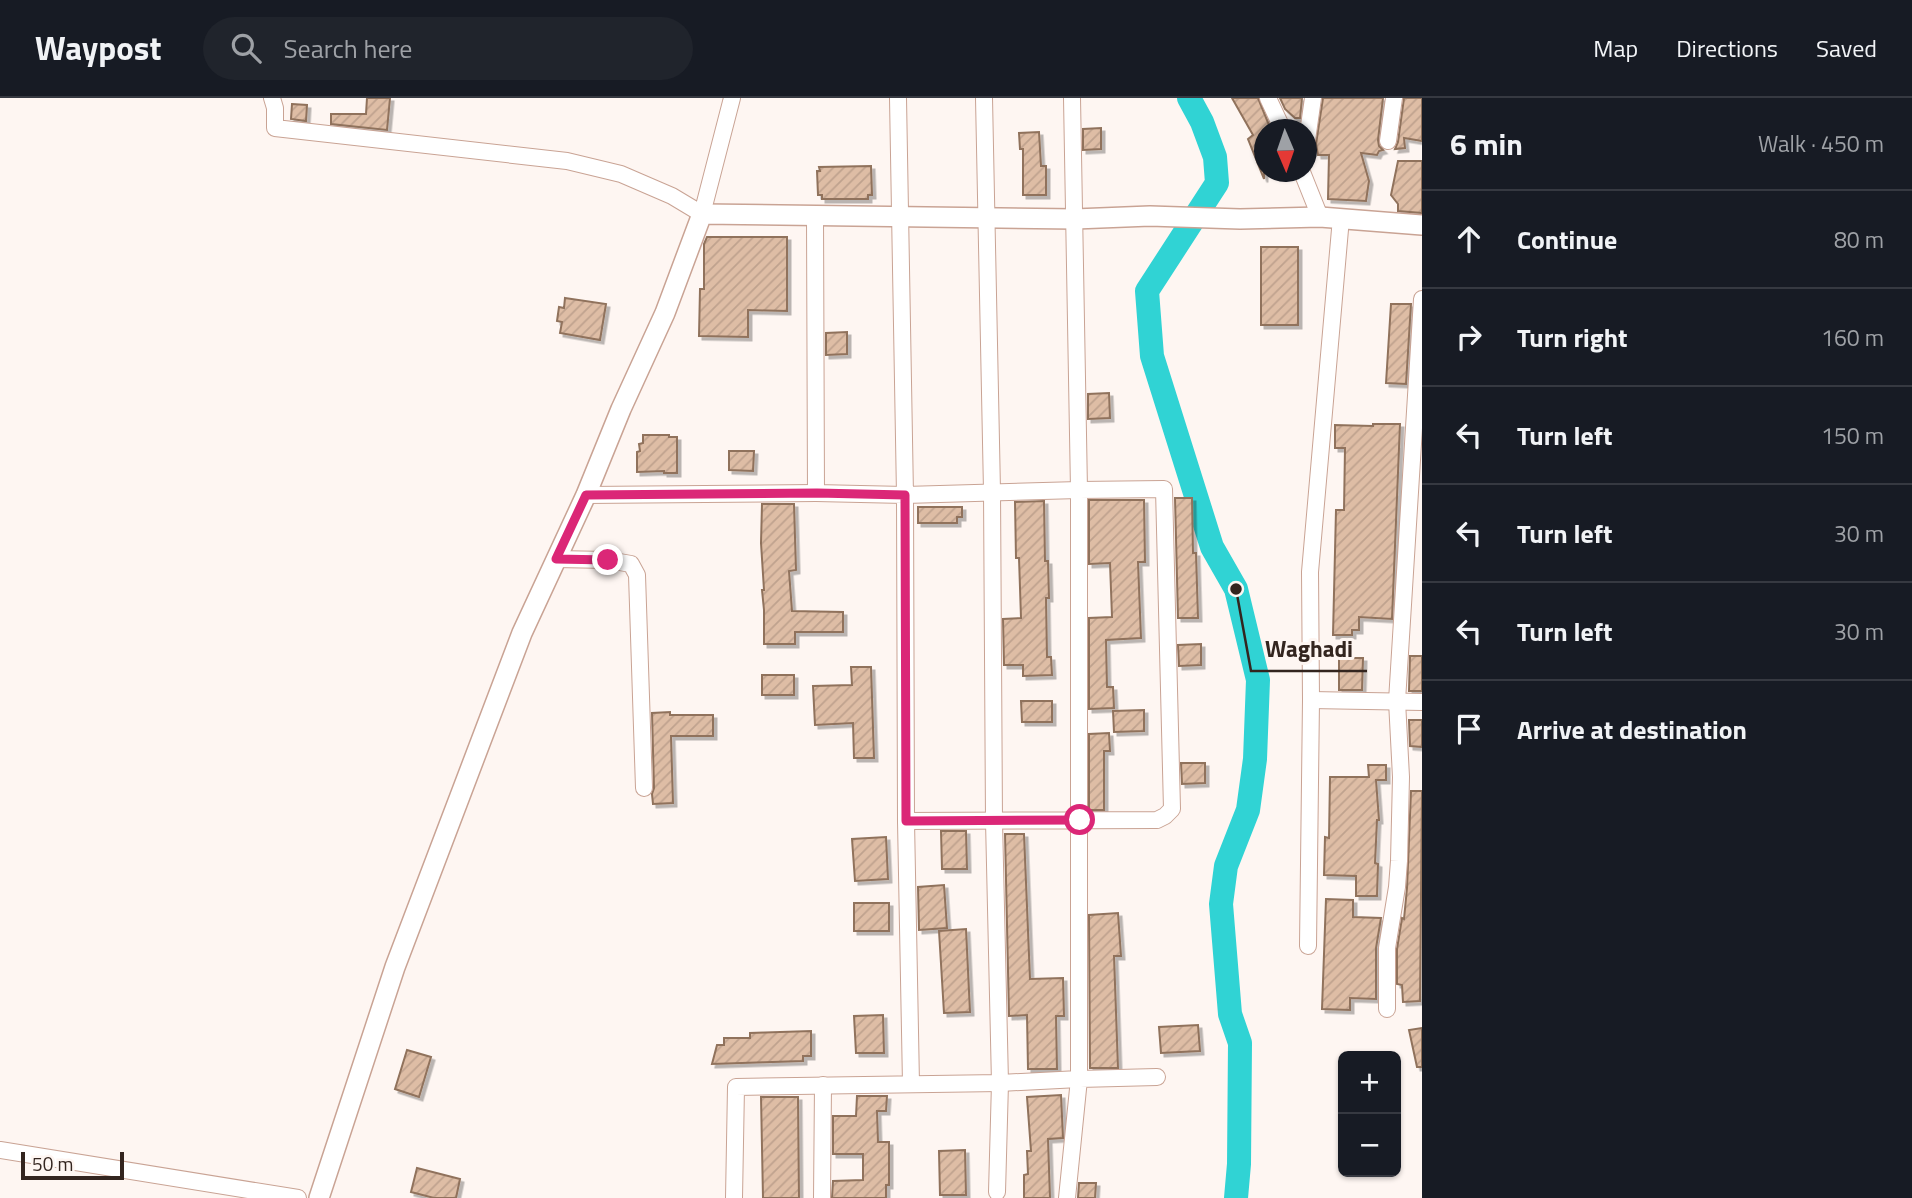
<!DOCTYPE html>
<html lang="en">
<head>
<meta charset="utf-8">
<style>
  body { margin:0; font-family:"Titillium Web",sans-serif; background:#20242c; color:#f1f3f6 }
  .controls { position:absolute; right:21px; bottom:21px; display:grid; overflow:hidden; border-radius:10px; box-shadow:0 2px 5px #0004 }
  .controls button { width:63px; height:63px; display:grid; place-items:center; padding:0; border:0; border-bottom:2px solid #363941; background:#171b24; color:#f1f3f6; font:35px sans-serif }
  .compass { position:absolute; left:1254px; top:21px; width:63px; height:63px; border-radius:50%; background:#171b24; box-shadow:0 2px 5px #0004; rotate:178deg }
  .scale { position:absolute; left:21px; bottom:18px; width:103px; box-sizing:border-box; padding-left:7px; border:4px solid #33251f; border-top:0; font-size:19px; line-height:24px; white-space:nowrap; color:#33251f; -webkit-text-stroke:5px #fef6f2; paint-order:stroke }
  .stop { position:absolute; width:21px; height:21px; margin:-16px; border:5px solid #db2777; border-radius:50%; background:#fff }
  .stop.end { background:#db2777; border-color:#fff; box-shadow:0 2px 7px #0008 }
  .list { margin:0; padding:0; list-style:none }
  h2 { display:flex; justify-content:space-between; align-items:center; height:91px; margin:0; padding:0 28px; font-size:30px }
  h2 small { font-size:23px; font-weight:400; color:#9ea1a6 }
  .list li { display:grid; grid-template-columns:46px 1fr auto; gap:21px; align-items:center; box-sizing:border-box; height:98px; padding:0 28px; border-top:2px solid #363941 }
  .list b { display:block; font-size:26px; white-space:nowrap }
  .list em { font-size:23px; font-style:normal; color:#9ea1a6 }
  .icon { flex:none; width:38px; height:38px; fill:none; stroke:currentColor; stroke-width:2; stroke-linecap:round; stroke-linejoin:round }
  .map { position:relative; flex:none; width:1422px; height:1100px; overflow:hidden }
  header { display:flex; align-items:center; gap:42px; box-sizing:border-box; height:98px; padding:0 35px; background:#171b24; border-bottom:2px solid #363941 }
  header strong { font-size:33px }
  nav { display:flex; gap:38px; margin-inline-start:auto; font-size:24px }
  .search { width:490px; height:63px; background:#20242c; display:flex; align-items:center; gap:18px; box-sizing:border-box; padding:0 24px; border-radius:38px; color:#9ea1a6; font-size:26px }
  main { display:flex }
  aside { flex:1; background:#171b24 }
  .map>svg:first-child { display:block }
  .lines { fill:none; stroke-linecap:round; stroke-linejoin:round }
  .river { stroke:#30d3d4; stroke-width:24 }
  .building { fill:url(#building-hatch); stroke:#90725c; stroke-width:2; filter:url(#shadow) }
  .minor-casing { stroke:#c9a394; stroke-width:18 }
  .tertiary-casing { stroke:#c9a394; stroke-width:22 }
  .minor { stroke:#fff; stroke-width:16 }
  .tertiary { stroke:#fff; stroke-width:19 }
  .route { stroke:#db2777; stroke-width:9 }
  .leader { fill:none; stroke:#33251f; stroke-width:2.5 }
  .callout-dot { fill:#33251f; stroke:#fef6f2; stroke-width:2.5 }
  .callout-label { font-size:23px; text-anchor:middle; font-weight:bold; fill:#33251f; stroke:#fef6f2; stroke-width:6; stroke-linejoin:round; paint-order:stroke }
</style>
</head>
<body>
<header>
<strong>Waypost</strong>
<div class="search"><svg class="icon" aria-label="search" viewBox="0 0 24 24"><circle cx="10" cy="10" r="6"/><path d="M15 15l6 6"/></svg>Search here</div>
<nav><a>Map</a><a>Directions</a><a>Saved</a></nav>
</header>
<main>
<div class="map">
<svg width="1422" height="1100" viewBox="0 0 1422 1100">
  <defs>
    <pattern id="building-hatch" width="6" height="6" patternUnits="userSpaceOnUse" patternTransform="scale(1.75)"><rect width="6" height="6" fill="#debda5"/><path d="M-1 1l2-2M0 6l6-6M5 7l2-2" fill="none" stroke="#bfa28e"/></pattern>
    <filter id="shadow"><feDropShadow dx="3.5" dy="3.5" stdDeviation="0" flood-color="#0004"/></filter>
  </defs>
  <rect width="100%" height="100%" fill="#fef6f2"/>
  <g class="lines">
    <!-- river -->
    <polyline class="river" points="1189,0 1202,24 1215,59 1217,85 1147,193 1152,258 1212,449 1236,491 1258,582 1255,661 1248,712 1226,768 1221,806 1230,916 1240,945 1239,1066 1236,1100"/>
  </g>
  <!-- building -->
  <g class="building">
    <polygon points="367,0 390,0 387,32 331,26 331,16 366,16"/>
    <polygon points="1232,0 1258,0 1271,32 1264,32 1264,81 1248,41 1253,37"/>
    <polygon points="1280,0 1302,0 1300,20 1295,20 1285,11"/>
    <polygon points="1323,0 1383,0 1378,42 1379,48 1383,52 1379,53 1377,57 1361,55 1369,83 1366,103 1328,101 1329,57 1318,57 1316,46"/>
    <polygon points="1404,0 1422,0 1422,43 1404,40 1405,50 1395,51 1398,44"/>
    <polygon points="292,6 307,7 306,23 291,21"/>
    <polygon points="1101,30 1101,51 1083,52 1083,31"/>
    <polygon points="1039,34 1041,68 1046,68 1046,97 1023,97 1023,51 1020,51 1019,35"/>
    <polygon points="1398,63 1422,63 1422,115 1398,113 1398,106 1391,97"/>
    <polygon points="871,68 872,97 868,97 868,101 822,101 822,97 818,97 817,73 820,73 819,69"/>
    <polygon points="707,139 787,139 787,213 748,212 748,239 699,238 700,191 704,191 704,146"/>
    <rect x="1261" y="149" width="37" height="78"/>
    <polygon points="565,200 606,206 600,242 560,235 562,224 557,223 559,209 564,210"/>
    <polygon points="1391,206 1411,206 1406,286 1386,285"/>
    <polygon points="847,234 847,256 826,257 826,235"/>
    <polygon points="1109,295 1110,320 1088,321 1088,296"/>
    <polygon points="1373,326 1400,326 1392,521 1359,519 1359,532 1352,532 1352,537 1333,537 1336,412 1344,412 1345,350 1335,350 1335,327 1373,328"/>
    <polygon points="643,337 669,337 669,339 677,339 677,375 664,375 664,373 637,374 637,354 640,353 639,346 643,345"/>
    <polygon points="729,353 754,353 753,373 729,372"/>
    <polygon points="1175,400 1192,400 1193,455 1196,455 1198,520 1178,520"/>
    <polygon points="1089,402 1144,402 1145,464 1138,464 1141,540 1106,542 1107,589 1113,589 1114,610 1089,611 1089,520 1112,519 1110,465 1089,466"/>
    <polygon points="1044,403 1045,463 1048,463 1049,500 1046,500 1047,559 1051,559 1052,577 1023,578 1023,567 1004,567 1003,521 1021,520 1019,460 1016,460 1015,404"/>
    <polygon points="762,406 794,406 796,472 789,473 792,513 843,514 843,534 795,534 795,546 764,546 764,512 762,492 764,492 761,445"/>
    <polygon points="918,409 962,409 962,419 957,419 957,425 918,425"/>
    <polygon points="1201,546 1201,567 1179,568 1178,547"/>
    <polygon points="1410,558 1422,558 1422,593 1409,593"/>
    <polygon points="1339,560 1363,560 1362,592 1339,592"/>
    <polygon points="851,569 871,569 874,660 854,660 853,625 815,627 813,588 852,587"/>
    <rect x="762" y="577" width="32" height="20"/>
    <polygon points="1021,603 1052,603 1052,624 1022,624"/>
    <polygon points="1144,612 1144,633 1114,634 1113,613"/>
    <polygon points="670,614 670,617 713,617 713,638 671,638 673,705 653,706 652,696 654,690 652,615"/>
    <polygon points="1409,622 1422,622 1422,649 1410,648"/>
    <polygon points="1109,635 1110,653 1104,653 1104,712 1089,712 1089,636"/>
    <polygon points="1181,665 1205,665 1205,685 1182,686"/>
    <polygon points="1368,667 1386,667 1386,682 1376,682 1379,722 1377,722 1375,765 1378,766 1377,798 1356,798 1356,778 1324,777 1325,739 1329,740 1330,679 1369,679"/>
    <polygon points="1411,693 1422,693 1420,903 1403,904 1402,887 1397,886 1397,851 1402,820 1404,821 1407,790"/>
    <polygon points="941,733 966,733 967,771 942,771"/>
    <polygon points="1005,736 1024,736 1030,881 1063,880 1064,918 1056,918 1057,971 1028,971 1027,917 1009,918"/>
    <polygon points="886,739 888,781 855,783 852,741"/>
    <polygon points="944,787 947,830 919,832 918,789"/>
    <polygon points="1326,801 1353,802 1353,819 1381,820 1376,850 1376,901 1350,900 1350,912 1322,911"/>
    <rect x="854" y="805" width="35" height="28"/>
    <polygon points="1118,815 1121,858 1114,858 1118,970 1090,970 1089,817"/>
    <polygon points="966,831 970,914 944,915 939,833"/>
    <polygon points="883,917 884,955 856,955 854,918"/>
    <polygon points="1198,927 1200,953 1161,955 1159,929"/>
    <polygon points="1422,930 1422,969 1417,969 1409,932"/>
    <polygon points="811,933 811,958 803,958 803,963 712,966 717,947 724,947 724,940 750,940 750,935"/>
    <polygon points="407,952 431,959 419,999 395,991"/>
    <polygon points="1061,997 1063,1040 1048,1041 1050,1100 1024,1100 1024,1077 1028,1076 1027,1053 1031,1053 1027,999"/>
    <polygon points="857,998 887,998 886,1013 877,1013 878,1044 889,1044 889,1087 886,1087 886,1100 832,1100 833,1083 863,1082 863,1056 833,1056 833,1018 856,1018"/>
    <polygon points="761,999 798,999 799,1100 763,1100"/>
    <polygon points="965,1052 966,1097 940,1097 939,1053"/>
    <polygon points="417,1070 460,1081 456,1100 434,1100 411,1094"/>
    <polygon points="1079,1085 1096,1085 1095,1100 1078,1100"/>
  </g>
  <g class="lines">
    <defs>
      <g id="minor">
        <polyline points="272,0 275,10 275,30 567,63 621,76 672,98 702,116 732,0"/>
        <polyline points="898,0 905,397 1079,392 1072,0"/>
        <polyline points="984,0 992,393 994,723 1000,985 997,1094"/>
        <polyline points="1268,0 1283,32"/>
        <polyline points="1307,42 1313,0"/>
        <polyline points="1388,43 1394,0"/>
        <polyline points="1302,74 1320,119"/>
        <polyline points="815,119 816,395 905,397 906,723"/>
        <polyline points="586,397 816,395"/>
        <polyline points="556,461 608,462 631,466 637,477 644,690"/>
        <polyline points="1311,602 1422,604"/>
        <polyline points="1308,848 1311,602 1310,474 1341,120"/>
        <polyline points="1387,911 1387,850 1397,789 1399,763 1401,679 1397,603 1422,201"/>
        <polyline points="0,1052 298,1100"/>
        <polyline points="734,1100 736,989 1000,985 1079,981 1079,392 1164,391 1172,711 1165,718 1157,722 906,723 911,986"/>
        <polyline points="822,1100 823,987"/>
        <polyline points="1067,1100 1079,981 1157,979"/>
      </g>
      <polyline id="tertiary" points="319,1100 395,869 522,535 586,397 621,311 665,215 702,116 1075,121 1150,118 1240,121 1320,119 1422,127"/>
    </defs>
    <!-- minor casing -->
    <use href="#minor" class="minor-casing"/>
    <!-- tertiary casing -->
    <use href="#tertiary" class="tertiary-casing"/>
    <!-- minor -->
    <use href="#minor" class="minor"/>
    <!-- tertiary -->
    <use href="#tertiary" class="tertiary"/>
  </g>
  <g class="lines">
    <!-- route -->
    <polyline class="route" points="608,462 556,461 586,397 817,395 905,397 906,723 1080,722"/>
  </g>
  <!-- callouts -->
  <path class="leader" d="M1236 491L1251 573H1367"/>
  <circle class="callout-dot" cx="1236" cy="491" r="7"/>
  <g class="callout-label">
    <text x="1309" y="559">Waghadi</text>
  </g>
</svg>
<div class="controls">
<button>+</button>
<button>−</button>
</div>
<svg class="compass" viewBox="-18 -18 36 36"><path d="M0-13l5 13h-10z" fill="#e53935"/><path d="M0 13l5-13h-10z" fill="#9ea1a6"/></svg>
<div class="scale">50 m</div>
<div class="stop" style="left:1080px;top:722px"></div>
<div class="stop end" style="left:608px;top:462px"></div>
</div>
<aside>
<h2>6 min<small>Walk · 450 m</small></h2>
<ul class="list">
<li><svg class="icon" aria-label="ahead" viewBox="0 0 24 24"><path d="M12 20V5M6 11l6-6 6 6"/></svg><div><b>Continue</b></div><em>80 m</em></li>
<li><svg class="icon" aria-label="right" viewBox="0 0 24 24"><path d="M7 20v-9h11M14 6l5 5-5 5"/></svg><div><b>Turn right</b></div><em>160 m</em></li>
<li><svg class="icon" aria-label="left" viewBox="0 0 24 24"><path d="M17 20v-9H6M10 6l-5 5 5 5"/></svg><div><b>Turn left</b></div><em>150 m</em></li>
<li><svg class="icon" aria-label="left" viewBox="0 0 24 24"><path d="M17 20v-9H6M10 6l-5 5 5 5"/></svg><div><b>Turn left</b></div><em>30 m</em></li>
<li><svg class="icon" aria-label="left" viewBox="0 0 24 24"><path d="M17 20v-9H6M10 6l-5 5 5 5"/></svg><div><b>Turn left</b></div><em>30 m</em></li>
<li><svg class="icon" aria-label="arrive" viewBox="0 0 24 24"><path d="M6 21V4h12l-3 4 3 4H6"/></svg><div><b>Arrive at destination</b></div></li>
</ul>
</aside>
</main>
</body>
</html>
